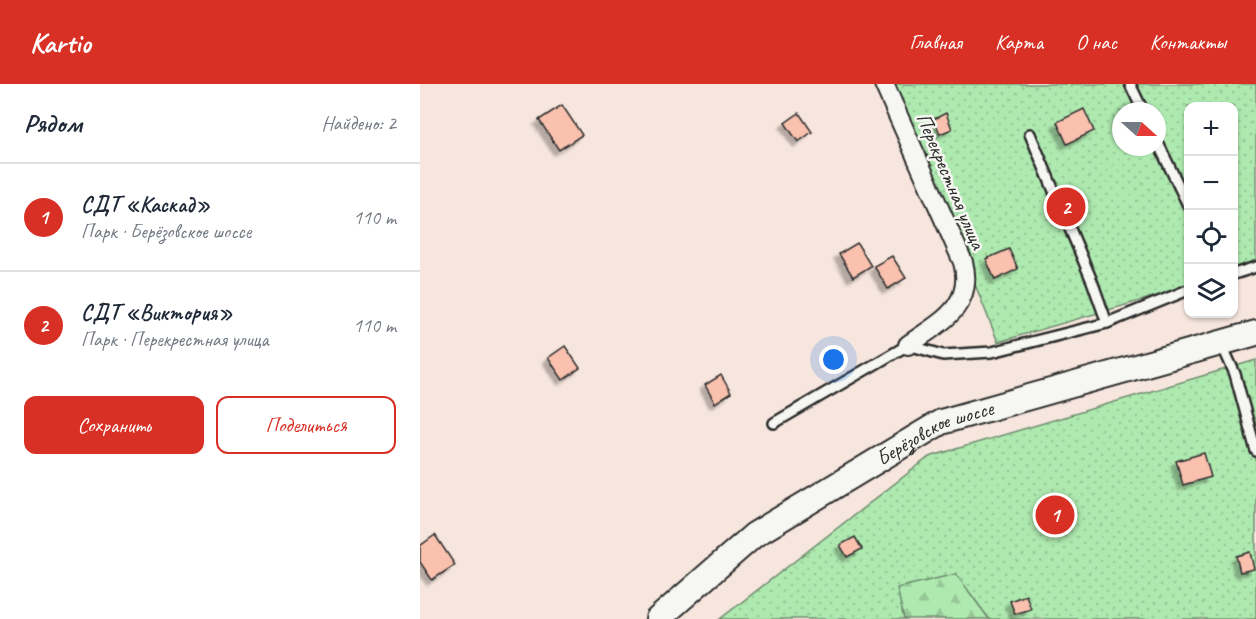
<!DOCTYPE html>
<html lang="ru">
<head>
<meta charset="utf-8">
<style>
  body { margin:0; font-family:Caveat,sans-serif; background:#f6f6f7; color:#1f2937 }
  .controls { position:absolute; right:18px; top:18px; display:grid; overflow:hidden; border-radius:12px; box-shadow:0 2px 4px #0004 }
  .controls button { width:54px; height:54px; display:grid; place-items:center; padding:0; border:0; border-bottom:2px solid #e0e1e3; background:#fff; color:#1f2937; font:30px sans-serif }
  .compass { position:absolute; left:692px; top:18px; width:54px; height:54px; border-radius:50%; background:#fff; box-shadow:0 2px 4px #0004; rotate:111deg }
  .you { position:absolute; left:414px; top:276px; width:21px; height:21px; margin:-15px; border:4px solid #fff; border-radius:50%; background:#1a73e8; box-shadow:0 0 0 9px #1a73e833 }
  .badge { display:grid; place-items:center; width:39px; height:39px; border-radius:50%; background:#d93025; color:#fff; font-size:20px; font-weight:700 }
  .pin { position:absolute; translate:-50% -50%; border:3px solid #fff; box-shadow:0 2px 6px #0006 }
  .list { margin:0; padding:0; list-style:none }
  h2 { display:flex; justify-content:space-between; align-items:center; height:78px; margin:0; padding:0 24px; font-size:26px }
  h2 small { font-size:20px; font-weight:400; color:#747a83 }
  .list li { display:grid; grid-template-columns:39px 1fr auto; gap:18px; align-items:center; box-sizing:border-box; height:108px; padding:0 24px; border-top:2px solid #e0e1e3 }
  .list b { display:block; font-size:22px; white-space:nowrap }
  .list p { margin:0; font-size:20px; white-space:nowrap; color:#747a83 }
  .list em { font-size:20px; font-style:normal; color:#747a83 }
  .actions { display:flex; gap:12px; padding:18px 24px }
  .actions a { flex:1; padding:14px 0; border:2px solid #d93025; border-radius:12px; text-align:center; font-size:21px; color:#d93025 }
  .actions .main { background:#d93025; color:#fff }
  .icon { flex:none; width:33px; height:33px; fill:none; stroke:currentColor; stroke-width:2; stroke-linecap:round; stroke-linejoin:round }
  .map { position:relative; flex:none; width:836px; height:535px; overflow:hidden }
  header { display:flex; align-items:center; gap:36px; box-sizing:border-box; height:84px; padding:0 30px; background:#d93025; color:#fff }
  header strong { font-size:28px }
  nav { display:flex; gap:33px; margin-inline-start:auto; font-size:21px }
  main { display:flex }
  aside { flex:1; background:#fff }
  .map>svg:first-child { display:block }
  .grass { fill:url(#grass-dots); stroke:#6c8a6d; stroke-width:1.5; fill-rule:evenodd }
  .forest { fill:url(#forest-firs); stroke:#6c8a6d; stroke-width:1.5 }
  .building { fill:#f9c1ae; stroke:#2b2b2b; stroke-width:1.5; filter:url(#shadow) }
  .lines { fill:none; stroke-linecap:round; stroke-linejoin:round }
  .lane-casing { stroke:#2b2b2b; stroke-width:14 }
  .street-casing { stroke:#2b2b2b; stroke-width:22 }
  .secondary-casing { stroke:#2b2b2b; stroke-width:28 }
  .lane { stroke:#f6f6f2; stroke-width:9 }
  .street { stroke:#f6f6f2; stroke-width:18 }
  .secondary { stroke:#f6f6f2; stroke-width:24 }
  .labels { text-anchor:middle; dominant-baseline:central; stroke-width:5; stroke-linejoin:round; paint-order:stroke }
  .street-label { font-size:21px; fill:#2b2b2b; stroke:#f6f6f2 }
</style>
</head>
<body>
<header>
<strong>Kartio</strong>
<nav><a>Главная</a><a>Карта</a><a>О нас</a><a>Контакты</a></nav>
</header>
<main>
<aside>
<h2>Рядом<small>Найдено: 2</small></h2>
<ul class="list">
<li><span class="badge">1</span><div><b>СДТ «Каскад»</b><p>Парк · Берёзовское шоссе</p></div><em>110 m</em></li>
<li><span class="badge">2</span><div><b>СДТ «Виктория»</b><p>Парк · Перекрестная улица</p></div><em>110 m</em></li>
</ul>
<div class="actions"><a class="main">Сохранить</a><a>Поделиться</a></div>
</aside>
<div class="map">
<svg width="836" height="535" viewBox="0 0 836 535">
  <defs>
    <pattern id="grass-dots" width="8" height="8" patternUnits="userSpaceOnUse" patternTransform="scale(1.5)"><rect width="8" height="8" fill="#aee9af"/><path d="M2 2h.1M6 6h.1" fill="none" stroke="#96c897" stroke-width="1.8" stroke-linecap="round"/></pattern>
    <pattern id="forest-firs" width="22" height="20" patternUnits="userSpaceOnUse" patternTransform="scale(1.5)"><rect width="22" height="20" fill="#aee9af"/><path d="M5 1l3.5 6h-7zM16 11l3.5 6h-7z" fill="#96c897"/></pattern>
    <filter id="shadow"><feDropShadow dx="-5" dy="5" stdDeviation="1.5" flood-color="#0004"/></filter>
  </defs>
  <rect width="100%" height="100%" fill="#f7e6de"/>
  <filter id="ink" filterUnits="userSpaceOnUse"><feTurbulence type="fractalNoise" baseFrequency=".0167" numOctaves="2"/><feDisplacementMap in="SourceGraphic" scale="12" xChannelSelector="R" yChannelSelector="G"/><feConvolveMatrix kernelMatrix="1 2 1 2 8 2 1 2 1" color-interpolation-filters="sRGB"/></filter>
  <g filter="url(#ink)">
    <!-- grass -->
    <g class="grass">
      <path d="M475,0H836V183L814,190V22H768V203L578,258ZM701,27H737V63H701Z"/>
      <polygon points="836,276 836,535 569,535 536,490 478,504 484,535 300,535 509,373"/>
    </g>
    <!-- forest -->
    <polygon class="forest" points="536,490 569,535 484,535 477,504"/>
    <!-- building -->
    <g class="building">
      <polygon points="142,21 162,51 139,66 119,36"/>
      <polygon points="664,25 674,47 647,60 637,38"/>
      <polygon points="379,29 392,48 378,58 365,39"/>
      <polygon points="526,29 532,45 520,50 514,35"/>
      <polygon points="437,159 451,182 433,193 419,170"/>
      <polygon points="589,165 598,185 575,196 566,175"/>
      <polygon points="472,172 486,194 468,205 454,182"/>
      <polygon points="145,262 160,284 143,296 128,274"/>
      <polygon points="301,291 311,309 295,319 285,301"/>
      <polygon points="784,369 791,393 763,401 756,377"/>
      <polygon points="15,451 35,481 12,496 0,478 0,462"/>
      <polygon points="435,453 442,465 427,473 420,461"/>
      <polygon points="830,468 834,485 820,488 816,472"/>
      <polygon points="606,511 611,525 595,530 590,517"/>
    </g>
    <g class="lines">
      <defs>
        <g id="lane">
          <polyline points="710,0 723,27"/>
          <polyline points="610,50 672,197 687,239"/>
          <polyline points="737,57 768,121"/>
          <polyline points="814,190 836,183"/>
          <polyline points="802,261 815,290 836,367"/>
          <polyline points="354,339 488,261 523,271 572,268 687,239 768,206"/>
        </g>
        <path id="street" d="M464,0L543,178C555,223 519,239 488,261"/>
        <g id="secondary">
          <path id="s1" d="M238,535L334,451L521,338L836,249"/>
        </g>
      </defs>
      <!-- lane casing -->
      <use href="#lane" class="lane-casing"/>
      <!-- street casing -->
      <use href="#street" class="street-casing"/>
      <!-- secondary casing -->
      <use href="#secondary" class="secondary-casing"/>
      <!-- lane -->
      <use href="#lane" class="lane"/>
      <!-- street -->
      <use href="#street" class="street"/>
      <!-- secondary -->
      <use href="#secondary" class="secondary"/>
    </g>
  </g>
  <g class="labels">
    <!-- street labels -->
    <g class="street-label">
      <text transform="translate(531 97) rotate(67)">Перекрестная улица</text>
      <text stroke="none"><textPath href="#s1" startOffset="336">Берёзовское шоссе</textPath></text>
    </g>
  </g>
</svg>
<div class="controls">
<button>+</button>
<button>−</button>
<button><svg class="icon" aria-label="locate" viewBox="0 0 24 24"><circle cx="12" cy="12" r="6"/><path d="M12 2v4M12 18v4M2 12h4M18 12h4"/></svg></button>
<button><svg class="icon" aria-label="layers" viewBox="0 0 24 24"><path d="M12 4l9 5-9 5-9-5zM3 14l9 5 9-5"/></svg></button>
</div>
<svg class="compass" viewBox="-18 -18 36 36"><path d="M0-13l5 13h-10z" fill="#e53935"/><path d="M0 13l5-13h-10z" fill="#747a83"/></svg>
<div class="you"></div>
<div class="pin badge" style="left:635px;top:431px">1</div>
<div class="pin badge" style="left:646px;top:123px">2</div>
</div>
</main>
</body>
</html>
